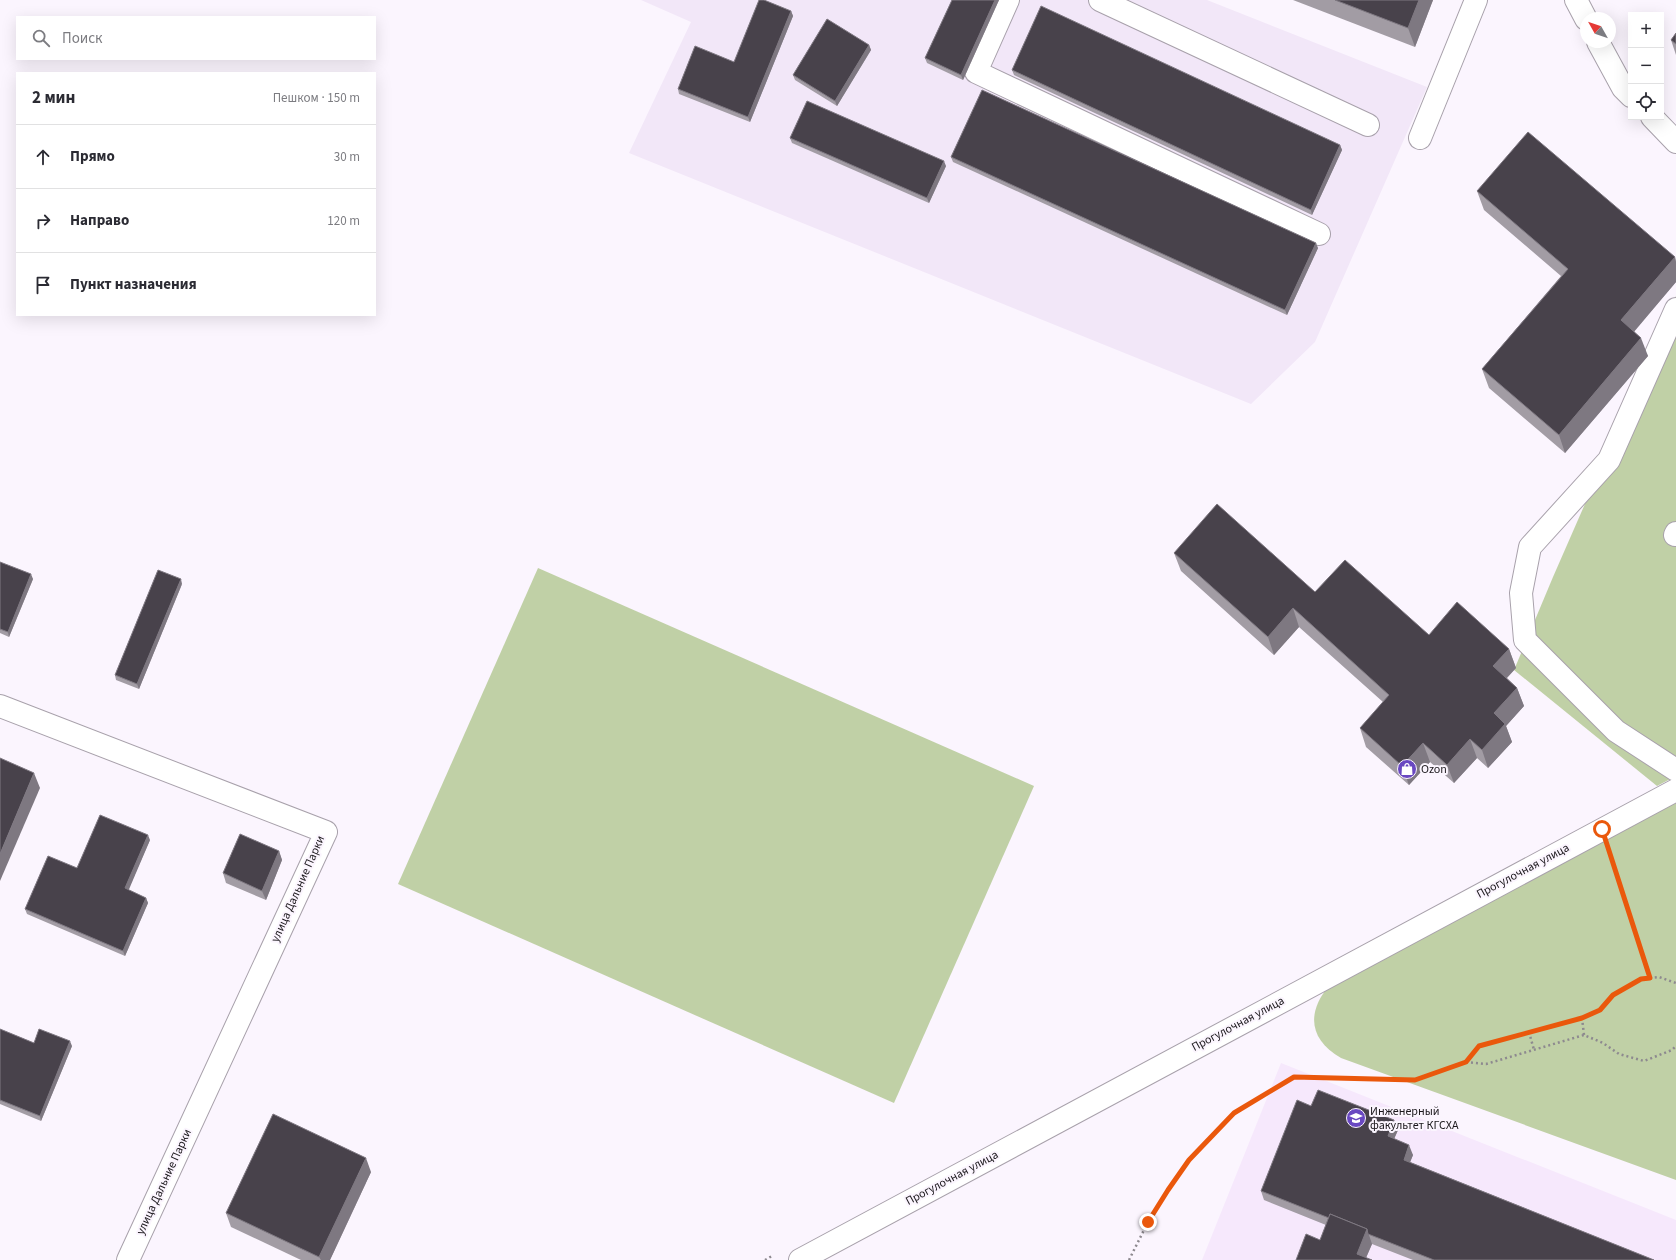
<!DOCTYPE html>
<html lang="ru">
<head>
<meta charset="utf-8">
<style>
  body { margin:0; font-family:"Source Sans 3",sans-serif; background:#f7f7f7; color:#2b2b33 }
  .controls { position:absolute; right:12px; top:12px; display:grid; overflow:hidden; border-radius:0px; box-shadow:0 4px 16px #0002 }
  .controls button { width:36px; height:36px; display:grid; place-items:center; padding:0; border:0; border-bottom:1px solid #e1e1e2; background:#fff; color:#2b2b33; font:20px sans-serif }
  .compass { position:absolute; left:1580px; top:12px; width:36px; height:36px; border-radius:50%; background:#fff; box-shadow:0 4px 16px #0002; rotate:310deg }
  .stop { position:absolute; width:12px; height:12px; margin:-9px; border:3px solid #ea580c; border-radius:50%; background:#fff }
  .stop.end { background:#ea580c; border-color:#fff; box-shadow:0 1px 4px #0008 }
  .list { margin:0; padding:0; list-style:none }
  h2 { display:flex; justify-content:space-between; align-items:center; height:52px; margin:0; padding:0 16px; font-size:17px }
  h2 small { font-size:13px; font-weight:400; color:#7c7c81 }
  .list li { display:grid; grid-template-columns:26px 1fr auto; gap:12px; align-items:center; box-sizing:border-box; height:64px; padding:0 16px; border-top:1px solid #e1e1e2 }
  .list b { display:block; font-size:15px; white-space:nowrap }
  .list em { font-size:13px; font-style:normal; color:#7c7c81 }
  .icon { flex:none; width:22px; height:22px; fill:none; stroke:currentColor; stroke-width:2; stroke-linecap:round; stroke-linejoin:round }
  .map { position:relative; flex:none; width:1676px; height:1260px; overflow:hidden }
  .search { position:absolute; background:#fff; box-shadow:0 4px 16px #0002; left:16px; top:16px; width:360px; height:44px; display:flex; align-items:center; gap:10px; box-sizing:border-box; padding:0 14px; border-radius:0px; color:#7c7c81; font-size:15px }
  .panel { position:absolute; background:#fff; box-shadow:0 4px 16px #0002; left:16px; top:72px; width:360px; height:244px; border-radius:0px }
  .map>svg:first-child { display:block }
  .built { fill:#f2e7f8 }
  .education { fill:#f6e8fc }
  .green { fill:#c0d0a6 }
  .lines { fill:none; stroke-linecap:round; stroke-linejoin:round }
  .minor-casing { stroke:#a8a1ab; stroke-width:24 }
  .path { stroke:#8d898f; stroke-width:2.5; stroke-dasharray:2 3; stroke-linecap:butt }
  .minor { stroke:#fff; stroke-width:22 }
  .wall { fill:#a29ca4 }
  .shaded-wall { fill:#7e7881 }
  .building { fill:#48424b; stroke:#7e7881 }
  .route { stroke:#ea580c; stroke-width:5 }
  .labels { text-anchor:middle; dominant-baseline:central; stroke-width:4; stroke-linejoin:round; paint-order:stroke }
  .poi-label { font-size:12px; fill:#1b181c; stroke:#fbf5fe; text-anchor:start }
  .street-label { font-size:12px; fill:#1b181c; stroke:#fbf5fe }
</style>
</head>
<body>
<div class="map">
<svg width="1676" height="1260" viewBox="0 0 1676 1260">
  <rect width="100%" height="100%" fill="#fbf5fe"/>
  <!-- built -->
  <polygon class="built" points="641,0 1207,0 1427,87 1315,342 1251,404 629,153 691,22"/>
  <!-- education -->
  <polygon class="education" points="1281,1063 1676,1220 1676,1260 1202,1260"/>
  <!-- green -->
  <g class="green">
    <polygon points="1676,296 1676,776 1657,786 1514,670 1553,577"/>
    <polygon points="538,568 1034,786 894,1103 398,884"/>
    <path d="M1676,802V1180L1341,1058C1310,1040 1306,1014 1328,987Z"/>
  </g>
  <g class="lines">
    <defs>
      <g id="minor">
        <polyline points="1008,0 976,72 1319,234"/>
        <polyline points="1100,0 1368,125"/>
        <polyline points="1576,0 1586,19"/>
        <polyline points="1598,42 1623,88 1631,96"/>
        <polyline points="1652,117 1676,142"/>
        <polyline points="1420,138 1476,0"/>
        <polyline points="1676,309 1609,460 1530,547 1521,593 1525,640 1616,731 1676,770"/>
        <polyline points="1675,535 1676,533"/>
        <polyline points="0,706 326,832 128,1260"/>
        <polyline points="800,1260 1676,790"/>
      </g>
    </defs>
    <!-- minor casing -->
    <use href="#minor" class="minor-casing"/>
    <!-- path -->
    <g class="path">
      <polyline points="1611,857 1650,978"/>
      <polyline points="1582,1018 1584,1035"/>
      <polyline points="1529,1032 1534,1050"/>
      <polyline points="1466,1062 1486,1064 1584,1035 1603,1043 1619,1054 1644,1061 1672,1050 1676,1046"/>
      <polyline points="765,1260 772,1256"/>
      <polyline points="1129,1260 1148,1222 1168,1190 1189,1160 1234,1113 1294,1077 1415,1080 1466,1062 1479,1046 1582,1018 1600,1010 1613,995 1641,979 1659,977 1676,983"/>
    </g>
    <!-- minor -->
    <use href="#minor" class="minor"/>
  </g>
  <!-- wall -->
  <g class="wall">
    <polygon points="952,0 999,0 963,80 927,63 925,58"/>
    <polygon points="1293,0 1433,0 1415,47"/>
    <polygon points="791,11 793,16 750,122 679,94 678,89 734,62"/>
    <polygon points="1676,33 1676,55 1671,40"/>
    <polygon points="869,45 871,50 837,106 795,80 793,75"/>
    <polygon points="1012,70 1340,145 1342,150 1312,215 1014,75"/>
    <polygon points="790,138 946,166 929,203 792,143"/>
    <polygon points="951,157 1318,248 1287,315 953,162"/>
    <polygon points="1477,191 1675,257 1676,262 1676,282 1634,331 1648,356 1565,453 1489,388 1482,369 1561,276 1484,210"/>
    <polygon points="1174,553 1315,592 1429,635 1509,649 1516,668 1507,678 1517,688 1524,706 1506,726 1512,742 1488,768 1477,758 1454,783 1430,762 1409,785 1366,747 1360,728 1383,702 1299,627 1274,655 1181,571"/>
    <polygon points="0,562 33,579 9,637 0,633"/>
    <polygon points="182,584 139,689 116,680 115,675"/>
    <polygon points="150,840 128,890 146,898 148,903 125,956 27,914 25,909 77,868"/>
    <polygon points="279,851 282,860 266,900 226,883 223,873"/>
    <polygon points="0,1029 34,1043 72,1046 41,1121 0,1104"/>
    <polygon points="1311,1106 1394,1120 1398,1130 1394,1139 1413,1155 1410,1162 1654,1260 1413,1260 1372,1244 1366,1258 1320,1240 1326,1225 1264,1200 1261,1191"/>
    <polygon points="371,1172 330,1260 301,1260 231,1227 226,1213"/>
  </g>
  <!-- shaded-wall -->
  <g class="shaded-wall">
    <polygon points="995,0 999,0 963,80 961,75"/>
    <polygon points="1419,0 1433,0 1415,47 1408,28"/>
    <polygon points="791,11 793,16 750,122 748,117"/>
    <polygon points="869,45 871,50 837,106 835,101"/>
    <polygon points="1340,145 1342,150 1312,215 1311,210"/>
    <polygon points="944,161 946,166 929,203 927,198"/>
    <polygon points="1316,243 1318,248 1287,315 1285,310"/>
    <polygon points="1675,257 1676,262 1676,282 1628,339 1621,320"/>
    <polygon points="1641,338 1648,356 1565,453 1559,435"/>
    <polygon points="31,574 33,579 9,637 8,632"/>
    <polygon points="181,579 182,584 139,689 137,684"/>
    <polygon points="1293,608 1299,627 1274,655 1268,637"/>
    <polygon points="1509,649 1516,668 1500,685 1493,666"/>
    <polygon points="1517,688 1524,706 1506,726 1512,742 1488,768 1482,750 1494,713"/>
    <polygon points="1470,739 1477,758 1454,783 1447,765"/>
    <polygon points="1423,743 1430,762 1409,785 1402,766"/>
    <polygon points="34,773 40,788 0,881 0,854"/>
    <polygon points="148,835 150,840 127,894 125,888"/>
    <polygon points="279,851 282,860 266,900 262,891"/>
    <polygon points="146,898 148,903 125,956 123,951"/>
    <polygon points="70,1041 72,1046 41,1121 40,1116"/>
    <polygon points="1394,1120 1398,1130 1391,1146 1388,1136"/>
    <polygon points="1409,1145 1413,1155 1407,1170 1404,1160"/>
    <polygon points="366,1158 371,1172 330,1260 321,1260 319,1257"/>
    <polygon points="1367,1229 1372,1244 1365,1260 1357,1254"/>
  </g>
  <!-- building -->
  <g class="building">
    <polygon points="759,0 764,0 791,11 748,117 678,89 695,46 734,62"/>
    <polygon points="952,0 995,0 961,75 925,58"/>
    <polygon points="1335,0 1419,0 1408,28"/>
    <polygon points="1041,6 1340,145 1311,210 1012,70"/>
    <polygon points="827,19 869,45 835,101 793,75"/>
    <polygon points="1676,33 1676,44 1671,40"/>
    <polygon points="982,90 1316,243 1285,310 951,157"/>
    <polygon points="807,101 944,161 927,198 790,138"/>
    <polygon points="1528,132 1675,257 1621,320 1641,338 1559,435 1482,369 1568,269 1477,191"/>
    <polygon points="1217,504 1315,592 1345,560 1429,635 1457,602 1509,649 1493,666 1517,688 1494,713 1505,724 1482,750 1470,739 1447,765 1423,743 1402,766 1360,728 1389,695 1293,608 1268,637 1174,553"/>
    <polygon points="0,562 31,574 8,632 0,629"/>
    <polygon points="158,570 181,579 137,684 115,675"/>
    <polygon points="0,758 34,773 0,854"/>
    <polygon points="100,815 148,835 125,888 146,898 123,951 25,909 48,856 77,868"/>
    <polygon points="240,834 279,851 262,891 223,873"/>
    <polygon points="0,1029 34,1043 39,1029 70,1041 40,1116 0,1100"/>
    <polygon points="1318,1090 1394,1120 1388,1136 1409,1145 1404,1160 1654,1260 1434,1260 1368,1234 1367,1229 1330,1214 1329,1218 1261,1191 1297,1100 1311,1106"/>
    <polygon points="273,1114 366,1158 319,1257 226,1213"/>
    <polygon points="1330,1214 1367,1229 1357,1254 1372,1260 1296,1260 1306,1234 1320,1240"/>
  </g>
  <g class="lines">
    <!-- route -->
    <polyline class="route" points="1148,1222 1168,1190 1189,1160 1234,1113 1294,1077 1415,1080 1466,1062 1479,1046 1582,1018 1600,1010 1613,995 1641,979 1650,978 1602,829"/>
  </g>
  <!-- icons -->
  <defs>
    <symbol id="shop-disc" viewBox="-11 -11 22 22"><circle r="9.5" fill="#6948c1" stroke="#fbf5fe"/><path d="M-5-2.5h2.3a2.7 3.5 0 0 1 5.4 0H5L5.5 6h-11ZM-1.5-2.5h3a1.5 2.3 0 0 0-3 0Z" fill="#fff"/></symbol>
    <symbol id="university-disc" viewBox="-11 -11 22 22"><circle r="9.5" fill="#6948c1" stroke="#fbf5fe"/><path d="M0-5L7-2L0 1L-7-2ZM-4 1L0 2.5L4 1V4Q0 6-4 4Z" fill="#fff"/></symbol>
  </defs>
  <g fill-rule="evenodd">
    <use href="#shop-disc" x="1396" y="758" width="22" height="22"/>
    <use href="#university-disc" x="1345" y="1107" width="22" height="22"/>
  </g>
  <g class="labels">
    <!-- poi labels -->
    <g class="poi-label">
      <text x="1421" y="769">Ozon</text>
      <text x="1370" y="1111">Инженерный<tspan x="1370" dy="14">факультет КГСХА</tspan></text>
    </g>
    <!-- street labels -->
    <g class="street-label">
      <text transform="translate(1523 871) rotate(-28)">Прогулочная улица</text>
      <text transform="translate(298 889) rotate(-66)">улица Дальние Парки</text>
      <text transform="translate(1238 1024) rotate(-28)">Прогулочная улица</text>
      <text transform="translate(952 1178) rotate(-28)">Прогулочная улица</text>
      <text transform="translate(164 1182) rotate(-65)">улица Дальние Парки</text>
    </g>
  </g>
</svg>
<div class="controls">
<button>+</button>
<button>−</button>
<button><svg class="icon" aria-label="locate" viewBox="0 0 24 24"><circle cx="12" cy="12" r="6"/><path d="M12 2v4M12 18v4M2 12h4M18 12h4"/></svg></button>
</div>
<svg class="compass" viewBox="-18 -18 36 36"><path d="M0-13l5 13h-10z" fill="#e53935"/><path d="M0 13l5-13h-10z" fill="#7c7c81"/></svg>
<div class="stop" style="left:1602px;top:829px"></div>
<div class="stop end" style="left:1148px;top:1222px"></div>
<div class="search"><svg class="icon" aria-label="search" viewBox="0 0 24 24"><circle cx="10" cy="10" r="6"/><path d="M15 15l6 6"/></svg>Поиск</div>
<section class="panel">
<h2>2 мин<small>Пешком · 150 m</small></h2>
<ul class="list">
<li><svg class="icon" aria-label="ahead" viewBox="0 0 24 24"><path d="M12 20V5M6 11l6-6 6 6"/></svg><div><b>Прямо</b></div><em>30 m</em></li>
<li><svg class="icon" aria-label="right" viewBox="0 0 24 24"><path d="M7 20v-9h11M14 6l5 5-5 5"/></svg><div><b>Направо</b></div><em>120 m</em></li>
<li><svg class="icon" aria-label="arrive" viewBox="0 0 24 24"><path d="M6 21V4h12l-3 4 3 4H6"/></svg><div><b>Пункт назначения</b></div></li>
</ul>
</section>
</div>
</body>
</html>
